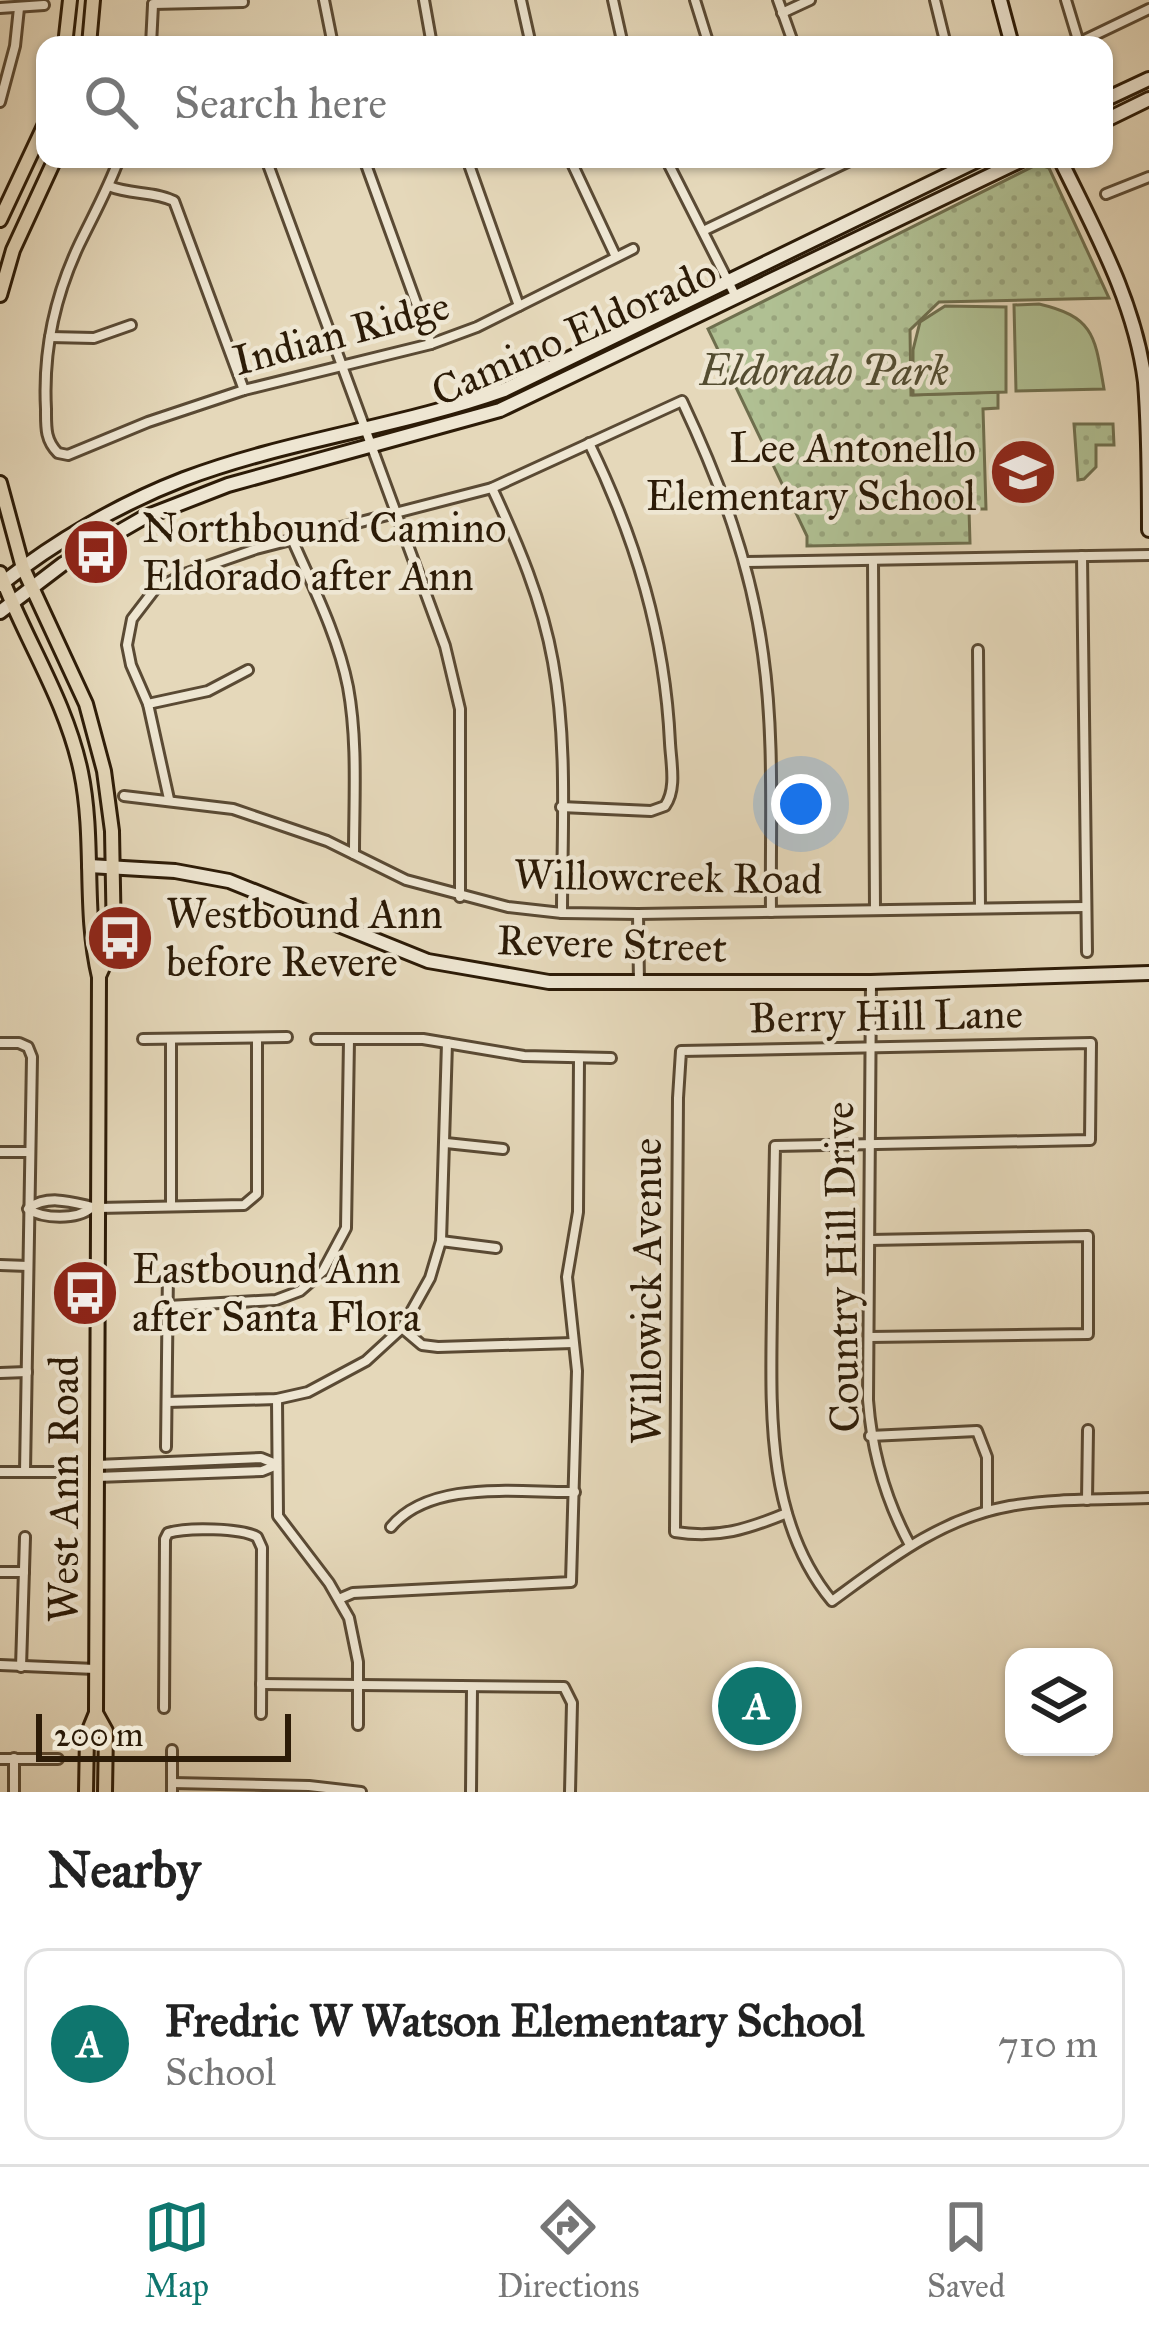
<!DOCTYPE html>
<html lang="en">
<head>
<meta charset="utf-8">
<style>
  body { margin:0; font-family:"IM FELL Great Primer",serif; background:#f6f6f6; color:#222 }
  .controls { position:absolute; right:36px; bottom:36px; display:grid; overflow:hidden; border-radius:24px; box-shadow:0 3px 9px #0004 }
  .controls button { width:108px; height:108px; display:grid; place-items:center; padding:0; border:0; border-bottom:3px solid #e0e0e0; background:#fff; color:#222; font:60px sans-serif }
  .scale { position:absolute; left:36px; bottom:30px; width:255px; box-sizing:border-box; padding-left:12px; border:6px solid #2c1b07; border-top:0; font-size:33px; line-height:42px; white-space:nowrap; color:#2c1b07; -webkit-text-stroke:9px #eee6d2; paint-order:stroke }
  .you { position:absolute; left:801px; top:804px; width:42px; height:42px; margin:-30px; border:9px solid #fff; border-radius:50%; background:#1a73e8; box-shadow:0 0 0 18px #1a73e833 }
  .badge { display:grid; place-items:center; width:78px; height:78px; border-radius:50%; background:#0f766e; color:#fff; font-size:39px; font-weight:700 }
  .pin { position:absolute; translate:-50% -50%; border:6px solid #fff; box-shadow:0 3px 12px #0006 }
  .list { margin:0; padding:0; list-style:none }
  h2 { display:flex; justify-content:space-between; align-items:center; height:156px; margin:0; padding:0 48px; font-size:51px }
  h2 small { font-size:39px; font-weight:400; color:#767676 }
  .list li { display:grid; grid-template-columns:78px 1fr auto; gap:36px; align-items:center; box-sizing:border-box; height:192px; margin:0 24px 24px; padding:0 24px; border:3px solid #e0e0e0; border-radius:24px }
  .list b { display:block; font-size:45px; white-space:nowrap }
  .list p { margin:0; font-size:39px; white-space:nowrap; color:#767676 }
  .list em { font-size:39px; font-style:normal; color:#767676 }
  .icon { flex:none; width:66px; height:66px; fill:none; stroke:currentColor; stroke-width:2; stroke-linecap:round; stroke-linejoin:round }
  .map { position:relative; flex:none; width:1149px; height:1792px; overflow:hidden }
  .search { position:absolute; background:#fff; box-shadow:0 3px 9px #0004; left:36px; right:36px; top:36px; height:132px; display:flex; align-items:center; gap:30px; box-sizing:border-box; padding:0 42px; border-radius:24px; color:#767676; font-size:45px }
  .sheet { height:372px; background:#fff }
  nav { display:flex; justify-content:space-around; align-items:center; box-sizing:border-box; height:168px; border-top:3px solid #e0e0e0; background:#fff; font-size:33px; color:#767676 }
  nav a { display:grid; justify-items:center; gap:6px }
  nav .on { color:#0f766e }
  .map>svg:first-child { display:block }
  .park { fill:url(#park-dots); stroke:#6e6e4d; stroke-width:3 }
  .garden { fill:#b0c093; stroke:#6e6e4d; stroke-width:3 }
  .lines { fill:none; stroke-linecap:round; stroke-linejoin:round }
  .street-casing { stroke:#5a4a34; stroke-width:14 }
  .secondary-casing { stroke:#2c1b07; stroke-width:18 }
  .primary-casing { stroke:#2c1b07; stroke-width:18 }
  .street { stroke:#eee6d2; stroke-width:8 }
  .secondary { stroke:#eee6d2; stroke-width:12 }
  .primary { stroke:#e5d8ba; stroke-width:12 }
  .labels { text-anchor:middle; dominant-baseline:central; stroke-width:9; stroke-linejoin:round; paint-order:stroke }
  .street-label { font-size:42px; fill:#2c1b07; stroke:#eee6d2 }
  .park-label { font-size:42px; font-style:italic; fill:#544d31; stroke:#eee6d2 }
  .poi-label { font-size:42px; fill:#2c1b07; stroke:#eee6d2; text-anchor:start }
</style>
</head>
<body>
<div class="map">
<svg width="1149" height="1792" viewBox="0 0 1149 1792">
  <defs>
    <pattern id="park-dots" width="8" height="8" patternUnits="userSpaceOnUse" patternTransform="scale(3)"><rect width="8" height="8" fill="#b0c093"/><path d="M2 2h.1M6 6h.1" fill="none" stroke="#98a47d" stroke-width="1.8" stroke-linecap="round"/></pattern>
  </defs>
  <rect width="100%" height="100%" fill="#e5d8ba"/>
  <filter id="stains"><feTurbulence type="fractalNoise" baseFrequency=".00167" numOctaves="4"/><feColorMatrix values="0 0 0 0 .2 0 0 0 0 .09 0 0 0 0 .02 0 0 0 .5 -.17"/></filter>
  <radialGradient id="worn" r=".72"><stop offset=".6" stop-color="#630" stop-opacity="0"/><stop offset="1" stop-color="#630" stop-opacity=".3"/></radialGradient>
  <!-- park -->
  <g class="park">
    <polygon points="1038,164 1049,168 1109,298 939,302 910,330 911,395 998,392 998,408 983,409 986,509 969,509 970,543 807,546 807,536 708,329"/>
    <polygon points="1113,424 1114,445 1096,445 1096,467 1084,479 1078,480 1074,424"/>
  </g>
  <!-- garden -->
  <g class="garden">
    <path d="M1039,304C1095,317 1095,337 1104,389L1016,391L1014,305Z"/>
    <polygon points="945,306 1006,307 1006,392 913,395 913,350 920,322"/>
  </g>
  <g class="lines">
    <defs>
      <g id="street">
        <polyline points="324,0 333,45"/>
        <polyline points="424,0 432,45"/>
        <polyline points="521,0 531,45"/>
        <polyline points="613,0 623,45"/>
        <polyline points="695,0 709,45"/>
        <polyline points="778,0 794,45"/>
        <polyline points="935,0 946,45"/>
        <polyline points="1066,0 1079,43"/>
        <polyline points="153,4 243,2"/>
        <polyline points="0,8 44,5"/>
        <polyline points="782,13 810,0"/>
        <polyline points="151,45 153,5"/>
        <polyline points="1074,45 1149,9"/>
        <polyline points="0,102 15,46 19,8"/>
        <path d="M119,159C108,189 93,216 79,245C55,296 43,353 46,409C46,427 45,440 58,453L68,455L148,422L244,390L431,344L477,327L633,249"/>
        <polyline points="266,159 445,646 460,709 460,897"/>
        <polyline points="364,159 431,344"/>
        <polyline points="467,159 519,306"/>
        <polyline points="570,159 616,257"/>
        <polyline points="666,159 736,297"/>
        <path d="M109,186C130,195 154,191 174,201L244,390"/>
        <polyline points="1106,194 1149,177"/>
        <polyline points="703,231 854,159"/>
        <polyline points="50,337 94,338 131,325"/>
        <path d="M492,488C518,544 542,600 553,662C568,744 562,831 562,913"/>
        <path d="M292,539C313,587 338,636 348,687C358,742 354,799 354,854"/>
        <polyline points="1082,556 1087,952"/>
        <polyline points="873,560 875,910"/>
        <polyline points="745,562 1149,555"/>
        <polyline points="978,650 980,908"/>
        <polyline points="148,704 208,691 248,670"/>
        <polyline points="124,796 233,809 327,841 406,880 508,907 562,913 638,914 1086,907"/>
        <path d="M169,799L148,704L131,665L127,645L132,619L155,589L187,573L256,549L492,488L682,401C720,482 751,564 763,654C775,739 770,826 771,912"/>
        <path d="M561,807L651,811L665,806C677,789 671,763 670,743C665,636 636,539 589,443"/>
        <polyline points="638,914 639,983"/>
        <path d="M871,982L868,1400C872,1453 885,1499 910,1545"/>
        <polyline points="143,1039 287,1037"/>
        <polyline points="316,1039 423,1039 524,1056 611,1058"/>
        <polyline points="0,1043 19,1043 28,1047 32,1057 25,1472"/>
        <polyline points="446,1143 503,1149"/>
        <polyline points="0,1152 28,1152"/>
        <polyline points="171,1206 171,1039"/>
        <path d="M29,1208C50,1193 77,1204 98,1208L244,1205L257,1194V1038"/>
        <path d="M28,1209C43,1219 77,1220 91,1208"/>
        <polyline points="441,1241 496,1248"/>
        <polyline points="0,1265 28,1266"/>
        <polyline points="168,1306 276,1300 300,1291 323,1271 346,1228 349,1040"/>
        <polyline points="402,1328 422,1345 438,1347 573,1343"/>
        <polyline points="870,1337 1088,1334 1088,1236 870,1240"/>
        <polyline points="0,1373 27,1372"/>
        <polyline points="277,1399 278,1516 329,1583 349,1618 358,1662 358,1725"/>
        <polyline points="167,1402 277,1399 308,1392 366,1361 402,1328 430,1278 441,1241 447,1043"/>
        <polyline points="870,1436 977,1431 987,1457 987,1511"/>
        <polyline points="166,1447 168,1270"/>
        <polyline points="97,1465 261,1458 276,1464"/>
        <polyline points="0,1472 65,1472"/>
        <polyline points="97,1477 262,1471 277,1465"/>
        <polyline points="1087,1500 1088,1430"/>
        <path d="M787,1513C748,1529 718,1539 675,1532L678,1098L681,1051L1091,1043L1090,1140L775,1146C774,1199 773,1252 772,1305C771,1405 764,1519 832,1601C887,1561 941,1518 1010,1506C1056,1498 1103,1500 1149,1498"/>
        <path d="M391,1527C431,1479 518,1493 575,1492"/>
        <polyline points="0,1572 24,1572"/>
        <polyline points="339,1599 353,1593 571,1582 577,1371 567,1277 578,1212 579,1058"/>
        <polyline points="0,1665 95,1669"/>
        <polyline points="21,1667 25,1537"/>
        <polyline points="261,1684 564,1687 572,1703 570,1792"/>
        <path d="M164,1708L165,1539L168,1533C187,1527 241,1528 257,1537L262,1548L261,1714"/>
        <polyline points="0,1759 58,1759"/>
        <polyline points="172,1783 309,1786 361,1792"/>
        <polyline points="14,1792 14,1758"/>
        <polyline points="172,1792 172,1750"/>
        <polyline points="471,1792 472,1688"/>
      </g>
      <g id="secondary">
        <polyline points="1000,0 1012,45"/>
        <polyline points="1104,100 1149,79"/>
        <polyline points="1104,121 1149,99"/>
        <path d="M1060,159C1095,231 1135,302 1145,382C1149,431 1149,481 1149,530"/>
        <path d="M0,585C54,542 119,504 184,479C287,440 400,427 504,390L980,159"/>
        <polyline points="0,612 63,564 143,518 228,485 500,410 1024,159"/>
        <polyline points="89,866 175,871 229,881 428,961 549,982 871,982 1149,973"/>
      </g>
      <g id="primary">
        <polyline points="65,45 70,0"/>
        <polyline points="89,45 93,0"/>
        <polyline points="0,220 45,124"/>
        <polyline points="0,295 13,250 55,159"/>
        <polyline points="0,483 23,568 86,704 104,771 112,831 114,943 99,976"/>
        <path d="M0,573C25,640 66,700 81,772C95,840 83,910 99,977L96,1713L87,1735L86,1792"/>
        <polyline points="96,1713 106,1731 105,1792"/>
      </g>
    </defs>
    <!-- street casing -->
    <use href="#street" class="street-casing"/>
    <!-- secondary casing -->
    <use href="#secondary" class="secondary-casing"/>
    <!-- primary casing -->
    <use href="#primary" class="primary-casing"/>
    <!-- street -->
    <use href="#street" class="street"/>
    <!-- secondary -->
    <use href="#secondary" class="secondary"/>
    <!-- primary -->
    <use href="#primary" class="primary"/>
  </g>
  <!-- icons -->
  <defs>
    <symbol id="school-disc" viewBox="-11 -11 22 22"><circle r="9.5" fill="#8f2418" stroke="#eee6d2"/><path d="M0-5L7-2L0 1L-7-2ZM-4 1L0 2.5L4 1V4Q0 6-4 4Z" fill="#fff"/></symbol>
    <symbol id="bus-disc" viewBox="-11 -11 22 22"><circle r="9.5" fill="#8f2418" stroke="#eee6d2"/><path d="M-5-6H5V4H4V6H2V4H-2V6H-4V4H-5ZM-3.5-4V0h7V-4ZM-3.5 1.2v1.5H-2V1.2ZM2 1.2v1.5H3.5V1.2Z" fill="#fff"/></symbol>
  </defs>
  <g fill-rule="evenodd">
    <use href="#school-disc" x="985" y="434" width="76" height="76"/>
    <use href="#bus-disc" x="58" y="514" width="76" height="76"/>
    <use href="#bus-disc" x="82" y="900" width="76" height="76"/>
    <use href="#bus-disc" x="47" y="1255" width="76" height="76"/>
  </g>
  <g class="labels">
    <!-- street labels -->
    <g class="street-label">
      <text transform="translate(574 332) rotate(-24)">Camino Eldorado</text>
      <text transform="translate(341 333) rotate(-15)">Indian Ridge</text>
      <text transform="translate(668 877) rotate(1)">Willowcreek Road</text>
      <text transform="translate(612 944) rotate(2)">Revere Street</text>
      <text transform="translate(886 1016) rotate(-1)">Berry Hill Lane</text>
      <text transform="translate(842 1267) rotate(-91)">Country Hill Drive</text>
      <text transform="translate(647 1291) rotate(-90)">Willowick Avenue</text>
      <text transform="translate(64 1489) rotate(-90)">West Ann Road</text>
    </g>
    <!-- park labels -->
    <g class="park-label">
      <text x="824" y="371">Eldorado Park</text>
    </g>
    <!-- poi labels -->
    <g class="poi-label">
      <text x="976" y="448" text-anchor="end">Lee Antonello<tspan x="976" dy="48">Elementary School</tspan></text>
      <text x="142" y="528">Northbound Camino<tspan x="142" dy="48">Eldorado after Ann</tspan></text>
      <text x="166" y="914">Westbound Ann<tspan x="166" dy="48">before Revere</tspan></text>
      <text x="132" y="1269">Eastbound Ann<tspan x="132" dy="48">after Santa Flora</tspan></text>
    </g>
  </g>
  <rect width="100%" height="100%" filter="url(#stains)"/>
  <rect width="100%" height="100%" fill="url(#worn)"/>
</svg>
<div class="controls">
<button><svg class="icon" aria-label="layers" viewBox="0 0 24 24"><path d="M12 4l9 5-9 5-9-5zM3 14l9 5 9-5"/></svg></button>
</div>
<div class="scale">200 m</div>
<div class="you"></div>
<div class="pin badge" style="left:757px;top:1706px">A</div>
<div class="search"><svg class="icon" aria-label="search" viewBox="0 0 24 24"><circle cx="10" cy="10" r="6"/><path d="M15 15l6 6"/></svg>Search here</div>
</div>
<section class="sheet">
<h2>Nearby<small></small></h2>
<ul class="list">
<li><span class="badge">A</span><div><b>Fredric W Watson Elementary School</b><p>School</p></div><em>710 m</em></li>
</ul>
</section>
<nav>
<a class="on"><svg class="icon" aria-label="map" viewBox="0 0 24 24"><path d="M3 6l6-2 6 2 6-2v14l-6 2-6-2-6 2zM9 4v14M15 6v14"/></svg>Map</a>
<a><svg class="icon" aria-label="directions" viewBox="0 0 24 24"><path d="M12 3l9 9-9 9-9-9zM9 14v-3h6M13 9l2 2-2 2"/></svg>Directions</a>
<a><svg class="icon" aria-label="saved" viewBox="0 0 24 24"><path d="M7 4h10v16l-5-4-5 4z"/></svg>Saved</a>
</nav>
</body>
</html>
